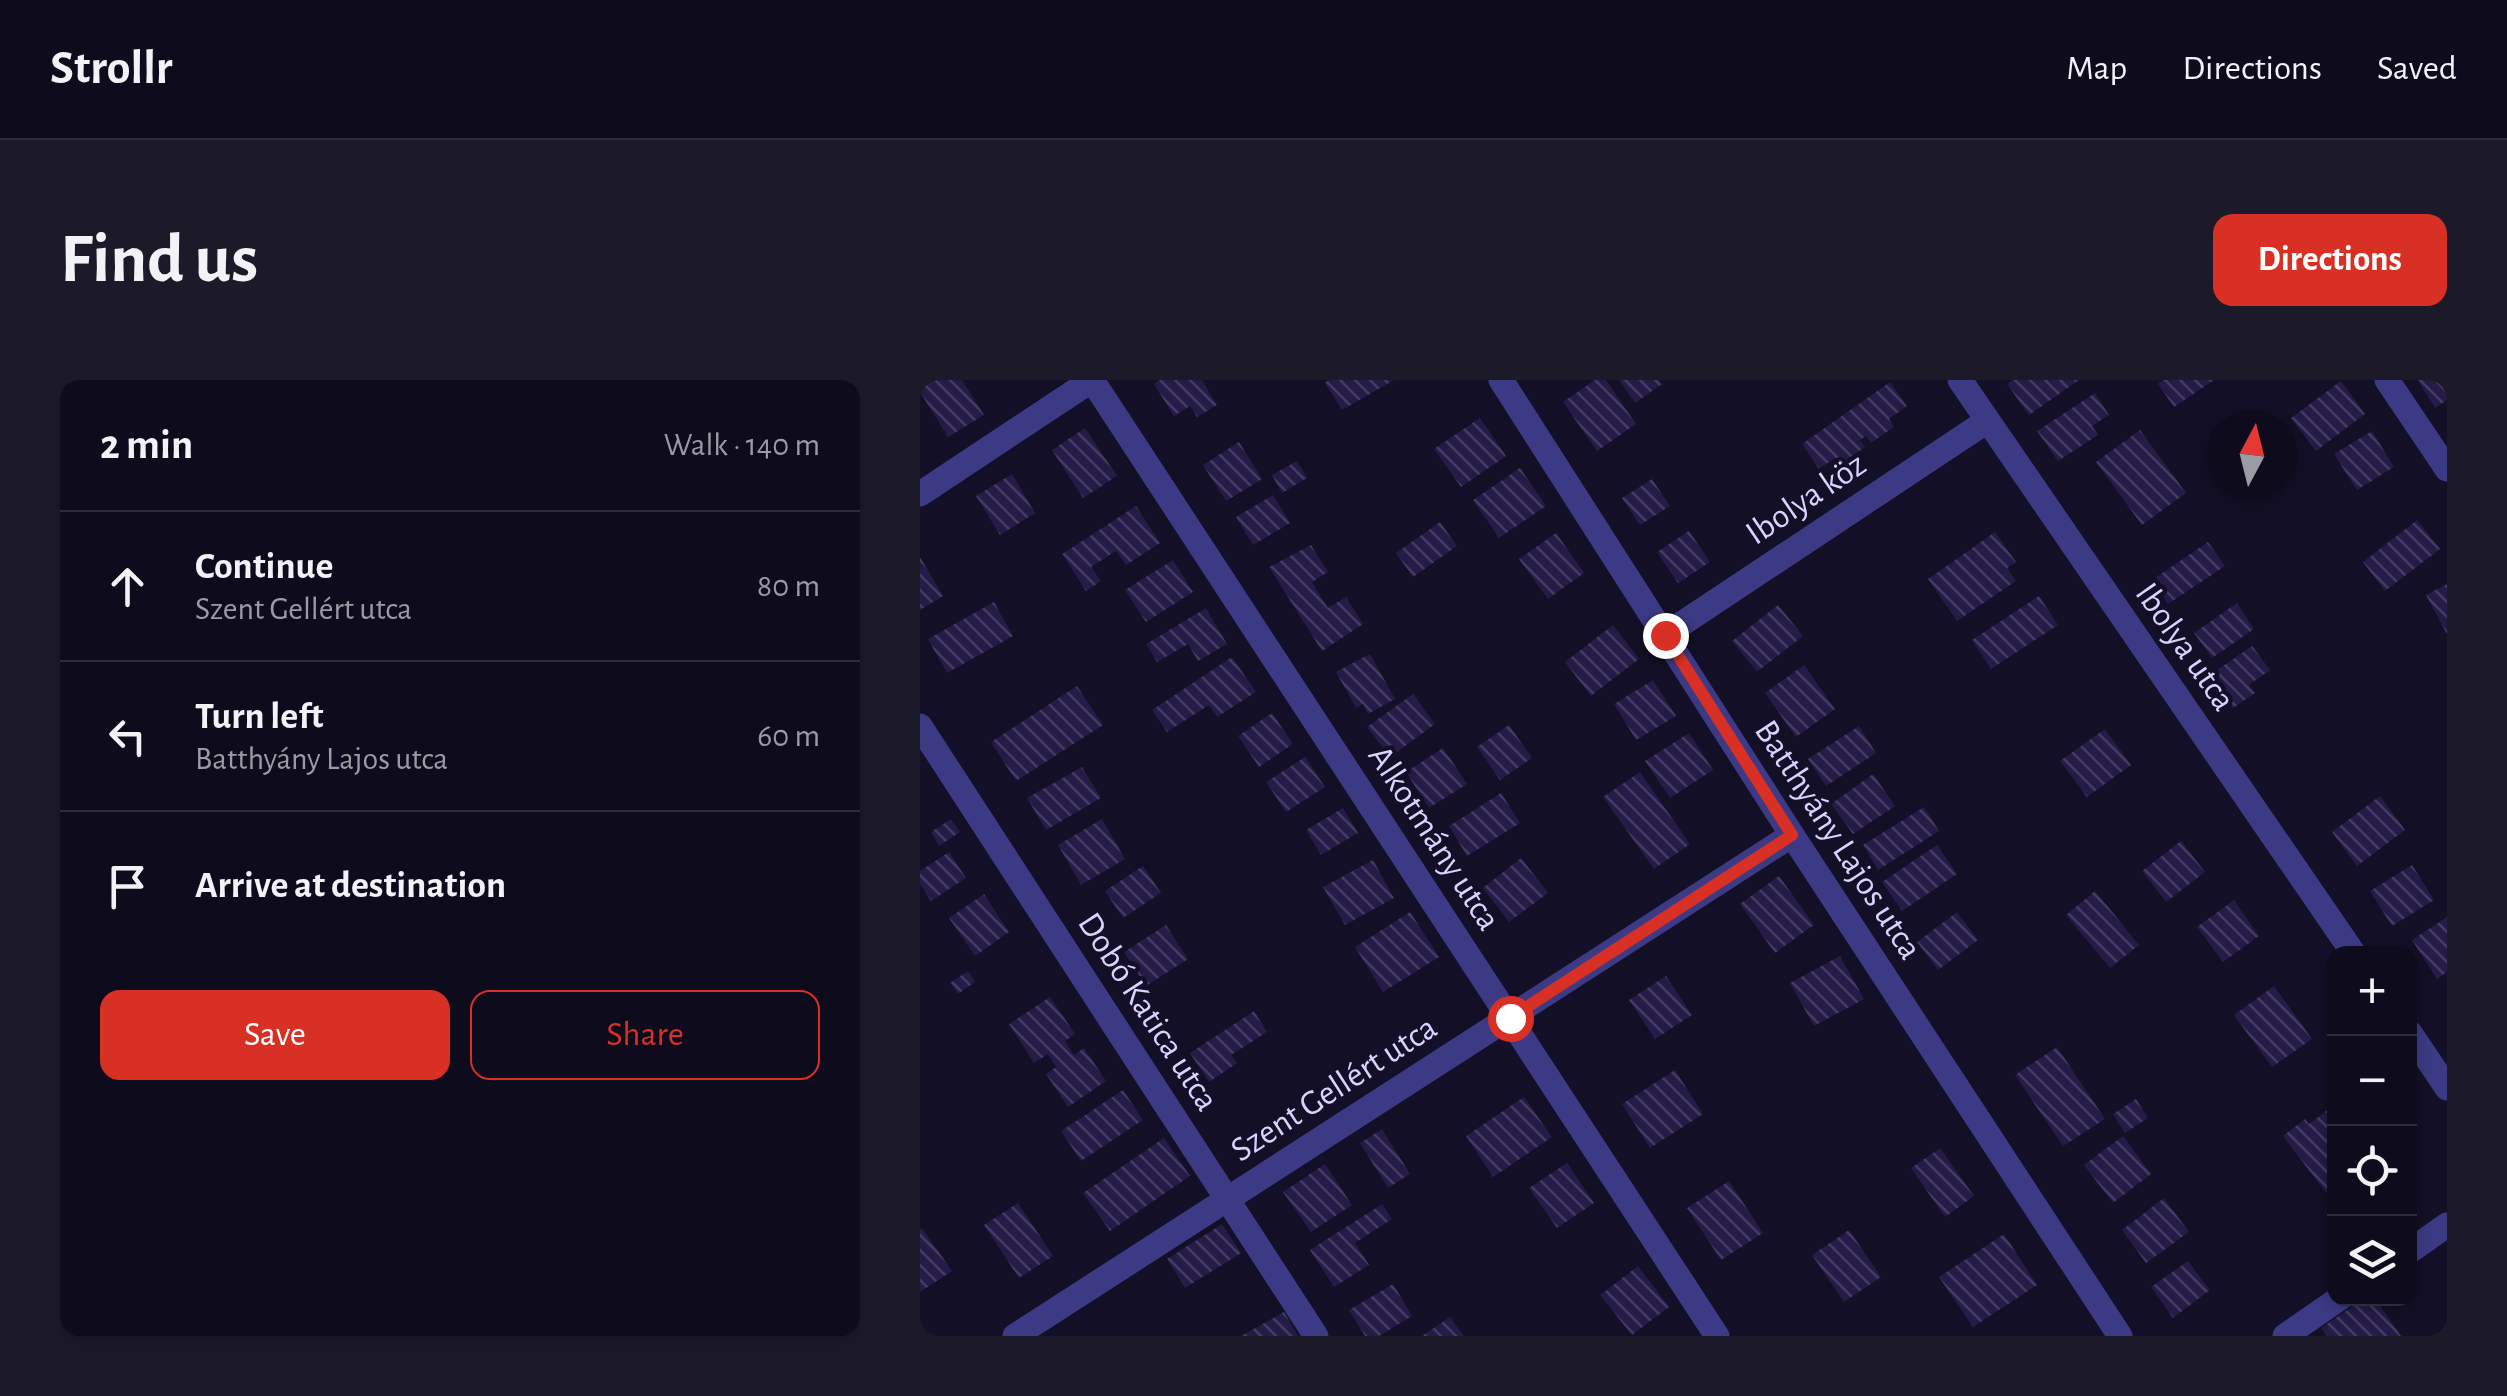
<!DOCTYPE html>
<html lang="en">
<head>
<meta charset="utf-8">
<style>
  body { margin:0; font-family:"Alegreya Sans",sans-serif; background:#1c1929; color:#f1f3f6 }
  .controls { position:absolute; right:30px; bottom:30px; display:grid; overflow:hidden; border-radius:20px; box-shadow:0 5px 15px #0003 }
  .controls button { width:90px; height:90px; display:grid; place-items:center; padding:0; border:0; border-bottom:2px solid #2e2b3b; background:#0e0b1c; color:#f1f3f6; font:50px sans-serif }
  .compass { position:absolute; left:1287px; top:30px; width:90px; height:90px; border-radius:50%; background:#0e0b1c; box-shadow:0 5px 15px #0003; rotate:7deg }
  .stop { position:absolute; width:30px; height:30px; margin:-22px; border:8px solid #d93025; border-radius:50%; background:#fff }
  .stop.end { background:#d93025; border-color:#fff; box-shadow:0 2px 10px #0008 }
  .list { margin:0; padding:0; list-style:none }
  h2 { display:flex; justify-content:space-between; align-items:center; height:130px; margin:0; padding:0 40px; font-size:42px }
  h2 small { font-size:32px; font-weight:400; color:#9b9ba3 }
  .list li { display:grid; grid-template-columns:65px 1fr auto; gap:30px; align-items:center; box-sizing:border-box; height:150px; padding:0 40px; border-top:2px solid #2e2b3b }
  .list b { display:block; font-size:38px; white-space:nowrap }
  .list p { margin:0; font-size:32px; white-space:nowrap; color:#9b9ba3 }
  .list em { font-size:32px; font-style:normal; color:#9b9ba3 }
  .actions { display:flex; gap:20px; padding:30px 40px }
  .actions a { flex:1; padding:22px 0; border:2px solid #d93025; border-radius:20px; text-align:center; font-size:35px; color:#d93025 }
  .actions .main { background:#d93025; color:#fff }
  .icon { flex:none; width:55px; height:55px; fill:none; stroke:currentColor; stroke-width:2; stroke-linecap:round; stroke-linejoin:round }
  .map { position:relative; flex:none; width:1527px; height:956px; overflow:hidden; border-radius:20px }
  header { display:flex; align-items:center; gap:60px; box-sizing:border-box; height:140px; padding:0 50px; background:#0e0b1c; border-bottom:2px solid #2e2b3b }
  header strong { font-size:48px }
  nav { display:flex; gap:55px; margin-inline-start:auto; font-size:35px }
  .intro { display:flex; align-items:center; justify-content:space-between; box-sizing:border-box; height:240px; padding:0 60px }
  h1 { margin:0; font-size:70px }
  .button { padding:25px 45px; border-radius:20px; background:#d93025; color:#fff; font-size:35px; font-weight:700 }
  main { display:flex; gap:60px; padding:0 60px }
  aside { flex:1; background:#0e0b1c; border-radius:20px; box-shadow:0 5px 15px #0003 }
  .map>svg:first-child { display:block }
  .building { fill:url(#building-back-hatch) }
  .lines { fill:none; stroke-linecap:round; stroke-linejoin:round }
  .minor { stroke:#3d3a85; stroke-width:25 }
  .route { stroke:#d93025; stroke-width:12 }
  .labels { text-anchor:middle; dominant-baseline:central; stroke-width:9; stroke-linejoin:round; paint-order:stroke }
  .street-label { font-size:35px; fill:#d9d4ff; stroke:#130f26 }
</style>
</head>
<body>
<header>
<strong>Strollr</strong>
<nav><a>Map</a><a>Directions</a><a>Saved</a></nav>
</header>
<div class="intro"><h1>Find us</h1><a class="button">Directions</a></div>
<main>
<aside>
<h2>2 min<small>Walk · 140 m</small></h2>
<ul class="list">
<li><svg class="icon" aria-label="ahead" viewBox="0 0 24 24"><path d="M12 20V5M6 11l6-6 6 6"/></svg><div><b>Continue</b><p>Szent Gellért utca</p></div><em>80 m</em></li>
<li><svg class="icon" aria-label="left" viewBox="0 0 24 24"><path d="M17 20v-9H6M10 6l-5 5 5 5"/></svg><div><b>Turn left</b><p>Batthyány Lajos utca</p></div><em>60 m</em></li>
<li><svg class="icon" aria-label="arrive" viewBox="0 0 24 24"><path d="M6 21V4h12l-3 4 3 4H6"/></svg><div><b>Arrive at destination</b></div></li>
</ul>
<div class="actions"><a class="main">Save</a><a>Share</a></div>
</aside>
<div class="map">
<svg width="1527" height="956" viewBox="0 0 1527 956">
  <defs>
    <pattern id="building-back-hatch" width="6" height="6" patternUnits="userSpaceOnUse" patternTransform="scale(2.5)"><rect width="6" height="6" fill="#241b47"/><path d="M-1 5l2 2M0 0l6 6M5-1l2 2" fill="none" stroke="#433b63"/></pattern>
  </defs>
  <rect width="100%" height="100%" fill="#130f26"/>
  <!-- building -->
  <g class="building">
    <polygon points="0,0 42,0 64,35 28,57 0,12"/>
    <polygon points="240,0 282,0 297,25 277,37 270,26 254,36 234,4"/>
    <polygon points="409,0 474,0 422,30 405,3"/>
    <polygon points="675,0 686,0 716,44 677,71 643,22"/>
    <polygon points="699,0 739,0 742,4 715,23"/>
    <polygon points="1093,0 1159,0 1109,35 1087,4"/>
    <polygon points="1243,0 1294,0 1254,27 1238,4"/>
    <polygon points="1498,0 1527,0 1527,20 1515,28"/>
    <polygon points="1421,1 1445,34 1396,71 1371,38"/>
    <polygon points="970,2 987,26 969,39 974,47 951,63 946,56 940,60 945,67 920,85 915,78 899,89 882,64"/>
    <polygon points="1175,13 1189,35 1172,46 1178,55 1138,81 1117,51"/>
    <polygon points="560,38 586,76 541,107 514,69"/>
    <polygon points="165,48 197,96 163,118 132,70"/>
    <polygon points="1220,50 1266,113 1222,145 1176,82"/>
    <polygon points="1452,51 1474,87 1437,110 1414,74"/>
    <polygon points="319,62 342,99 306,121 283,85"/>
    <polygon points="377,81 387,98 362,113 352,95"/>
    <polygon points="600,88 626,126 579,158 553,120"/>
    <polygon points="92,94 115,133 80,155 56,116"/>
    <polygon points="732,99 750,126 720,145 702,118"/>
    <polygon points="353,115 370,143 333,165 316,137"/>
    <polygon points="216,126 240,163 206,185 196,171 171,187 181,201 166,211 142,174"/>
    <polygon points="1497,140 1520,169 1465,211 1443,182"/>
    <polygon points="520,142 537,166 493,197 476,173"/>
    <polygon points="769,151 790,182 758,203 737,172"/>
    <polygon points="1075,152 1096,182 1087,188 1096,201 1037,241 1008,199"/>
    <polygon points="636,153 664,193 628,219 599,179"/>
    <polygon points="1288,162 1305,186 1248,224 1232,200"/>
    <polygon points="391,165 408,192 392,202 408,228 426,217 443,244 402,271 349,187"/>
    <polygon points="0,177 23,216 0,230"/>
    <polygon points="253,180 273,212 226,242 205,210"/>
    <polygon points="1527,204 1527,254 1506,215"/>
    <polygon points="1119,216 1138,245 1071,289 1052,260"/>
    <polygon points="74,222 93,256 27,293 8,259"/>
    <polygon points="1317,223 1334,249 1292,278 1274,253"/>
    <polygon points="858,225 883,256 837,292 812,261"/>
    <polygon points="286,228 307,264 278,281 268,264 237,282 226,264"/>
    <polygon points="693,245 719,279 671,316 645,282"/>
    <polygon points="1332,266 1350,290 1329,305 1335,313 1313,328 1290,295"/>
    <polygon points="450,274 475,319 448,334 443,324 436,328 416,292"/>
    <polygon points="312,277 336,312 297,337 289,325 247,352 232,330"/>
    <polygon points="884,285 915,329 876,357 845,313"/>
    <polygon points="733,300 756,336 716,360 694,324"/>
    <polygon points="157,306 183,345 96,401 71,362"/>
    <polygon points="493,314 515,344 470,377 447,347"/>
    <polygon points="352,333 373,364 339,387 318,356"/>
    <polygon points="589,345 612,378 580,400 557,367"/>
    <polygon points="939,346 956,373 906,406 888,379"/>
    <polygon points="1185,349 1211,385 1167,417 1140,381"/>
    <polygon points="769,353 793,390 750,418 725,381"/>
    <polygon points="523,368 547,404 509,428 486,392"/>
    <polygon points="385,377 405,407 366,432 346,402"/>
    <polygon points="162,387 181,418 126,450 107,418"/>
    <polygon points="720,392 770,464 734,489 683,417"/>
    <polygon points="953,394 975,426 933,454 911,424"/>
    <polygon points="581,413 600,443 547,476 529,446"/>
    <polygon points="1460,416 1485,450 1437,486 1412,452"/>
    <polygon points="1004,427 1019,451 958,490 943,465"/>
    <polygon points="423,428 438,453 401,475 386,450"/>
    <polygon points="31,439 40,452 19,466 11,452"/>
    <polygon points="182,439 205,479 161,505 138,465"/>
    <polygon points="1261,461 1285,492 1246,522 1222,491"/>
    <polygon points="1017,465 1037,494 982,531 962,502"/>
    <polygon points="29,472 46,498 11,521 0,504 0,491"/>
    <polygon points="601,478 628,513 589,542 563,508"/>
    <polygon points="453,480 474,518 425,545 403,507"/>
    <polygon points="1492,485 1514,520 1472,546 1450,511"/>
    <polygon points="223,486 241,513 203,538 185,511"/>
    <polygon points="859,496 894,545 855,573 820,524"/>
    <polygon points="1175,511 1219,565 1190,588 1146,535"/>
    <polygon points="64,514 89,552 55,576 29,538"/>
    <polygon points="1314,520 1339,556 1303,582 1277,547"/>
    <polygon points="490,532 519,577 463,612 435,567"/>
    <polygon points="1037,532 1058,560 1018,590 997,562"/>
    <polygon points="1527,537 1527,592 1517,599 1492,560"/>
    <polygon points="246,545 268,579 226,606 204,572"/>
    <polygon points="920,576 944,619 894,646 870,603"/>
    <polygon points="48,591 55,602 38,614 30,603"/>
    <polygon points="746,596 772,635 735,659 709,620"/>
    <polygon points="1354,606 1392,659 1352,687 1314,635"/>
    <polygon points="130,617 155,654 145,661 154,675 164,668 186,701 148,727 126,694 136,687 128,674 114,683 89,644"/>
    <polygon points="334,631 347,652 311,675 317,683 289,702 270,673"/>
    <polygon points="1137,667 1185,739 1143,766 1095,695"/>
    <polygon points="755,690 783,734 730,768 702,724"/>
    <polygon points="203,710 223,740 161,781 141,751"/>
    <polygon points="604,717 632,757 573,797 546,756"/>
    <polygon points="1216,719 1228,738 1205,753 1193,734"/>
    <polygon points="1414,725 1414,823 1363,756 1385,739 1389,744"/>
    <polygon points="462,749 490,794 468,808 440,763"/>
    <polygon points="1203,756 1231,794 1193,823 1164,785"/>
    <polygon points="244,758 270,796 190,851 163,813"/>
    <polygon points="1020,768 1054,816 1025,837 991,788"/>
    <polygon points="647,783 674,823 637,848 609,808"/>
    <polygon points="405,784 432,825 391,852 363,812"/>
    <polygon points="809,801 843,853 801,880 767,828"/>
    <polygon points="1244,818 1269,852 1226,883 1202,850"/>
    <polygon points="98,823 133,876 99,898 64,845"/>
    <polygon points="462,824 472,839 435,863 449,885 414,907 390,870"/>
    <polygon points="302,844 321,873 265,908 247,879"/>
    <polygon points="2,848 32,891 0,912 0,849"/>
    <polygon points="929,850 961,897 924,922 892,875"/>
    <polygon points="1084,854 1117,905 1053,947 1019,897"/>
    <polygon points="1268,881 1290,910 1253,938 1231,907"/>
    <polygon points="718,886 749,927 712,955 680,915"/>
    <polygon points="473,904 492,936 459,956 445,956 429,930"/>
    <polygon points="1445,918 1455,918 1481,956 1407,956 1401,948"/>
    <polygon points="364,932 378,956 321,956"/>
    <polygon points="530,937 544,956 502,956"/>
  </g>
  <g class="lines">
    <!-- minor -->
    <g class="minor">
      <polyline points="172,0 797,956"/>
      <polyline points="581,0 872,455 1200,956"/>
      <polyline points="1040,0 1434,574"/>
      <polyline points="1467,0 1527,89"/>
      <polyline points="0,114 172,0"/>
      <polyline points="745,255 1067,41"/>
      <polyline points="0,346 396,956"/>
      <polyline points="1490,653 1527,708"/>
      <polyline points="1490,871 1527,845"/>
      <polyline points="95,956 872,455"/>
      <polyline points="1365,956 1420,918"/>
    </g>
  </g>
  <g class="lines">
    <!-- route -->
    <polyline class="route" points="590,638 872,455 745,255"/>
  </g>
  <g class="labels">
    <!-- street labels -->
    <g class="street-label">
      <text transform="translate(886 119) rotate(-34)">Ibolya köz</text>
      <text transform="translate(1265 267) rotate(55)">Ibolya utca</text>
      <text transform="translate(514 458) rotate(57)">Alkotmány utca</text>
      <text transform="translate(918 460) rotate(57)">Batthyány Lajos utca</text>
      <text transform="translate(228 632) rotate(57)">Dobó Katica utca</text>
      <text transform="translate(414 709) rotate(-33)">Szent Gellért utca</text>
    </g>
  </g>
</svg>
<div class="controls">
<button>+</button>
<button>−</button>
<button><svg class="icon" aria-label="locate" viewBox="0 0 24 24"><circle cx="12" cy="12" r="6"/><path d="M12 2v4M12 18v4M2 12h4M18 12h4"/></svg></button>
<button><svg class="icon" aria-label="layers" viewBox="0 0 24 24"><path d="M12 4l9 5-9 5-9-5zM3 14l9 5 9-5"/></svg></button>
</div>
<svg class="compass" viewBox="-18 -18 36 36"><path d="M0-13l5 13h-10z" fill="#e53935"/><path d="M0 13l5-13h-10z" fill="#9b9ba3"/></svg>
<div class="stop" style="left:590px;top:638px"></div>
<div class="stop end" style="left:745px;top:255px"></div>
</div>
</main>
</body>
</html>
